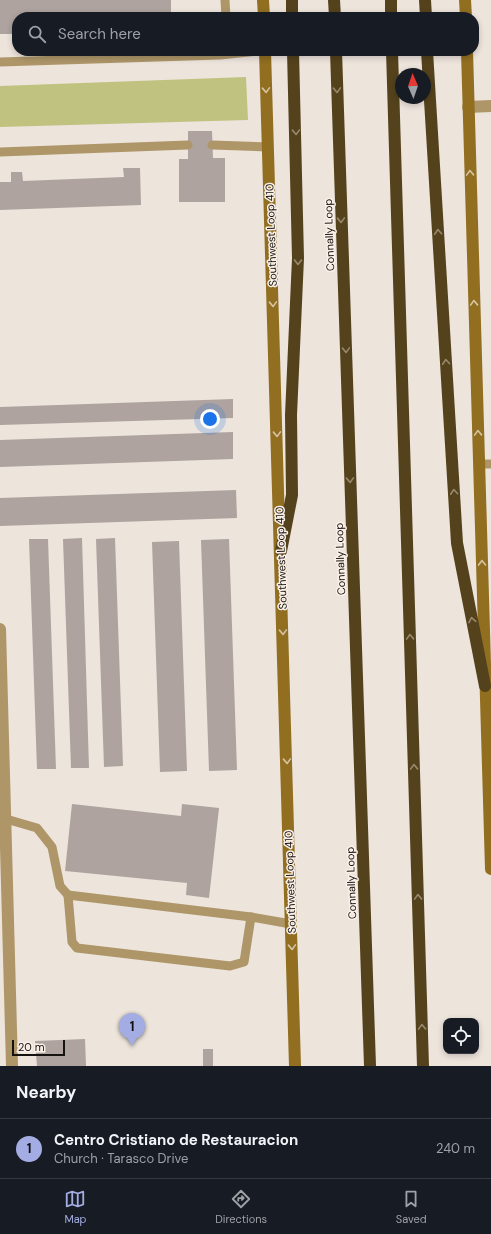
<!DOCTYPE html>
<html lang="en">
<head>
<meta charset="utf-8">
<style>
  body { margin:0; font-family:"DM Sans",sans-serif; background:#242831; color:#f1f3f6 }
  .controls { position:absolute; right:12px; bottom:12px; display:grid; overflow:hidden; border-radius:8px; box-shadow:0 2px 6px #0003 }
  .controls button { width:36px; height:36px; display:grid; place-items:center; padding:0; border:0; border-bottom:1px solid #363941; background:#171b24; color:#f1f3f6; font:20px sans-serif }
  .compass { position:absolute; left:395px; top:68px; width:36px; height:36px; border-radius:50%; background:#171b24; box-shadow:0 2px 6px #0003; rotate:358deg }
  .scale { position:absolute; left:12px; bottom:10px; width:53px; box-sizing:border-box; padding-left:4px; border:2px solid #15120f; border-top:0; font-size:11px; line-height:14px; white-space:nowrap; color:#15120f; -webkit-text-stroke:3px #fbf1e9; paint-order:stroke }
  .you { position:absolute; left:210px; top:419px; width:14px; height:14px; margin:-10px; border:3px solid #fff; border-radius:50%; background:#1a73e8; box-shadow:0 0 0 6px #1a73e833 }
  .badge { display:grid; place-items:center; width:26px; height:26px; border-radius:50%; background:#a4ade3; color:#111; font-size:13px; font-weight:700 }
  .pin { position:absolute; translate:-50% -33px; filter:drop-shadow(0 1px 2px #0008) }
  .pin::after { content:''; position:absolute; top:21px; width:14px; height:12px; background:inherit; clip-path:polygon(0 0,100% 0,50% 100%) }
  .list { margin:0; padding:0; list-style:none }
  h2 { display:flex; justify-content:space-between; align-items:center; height:52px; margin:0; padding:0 16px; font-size:17px }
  h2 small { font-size:13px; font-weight:400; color:#9ea1a6 }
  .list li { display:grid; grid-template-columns:26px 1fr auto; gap:12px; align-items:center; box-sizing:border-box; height:60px; padding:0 16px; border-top:1px solid #363941 }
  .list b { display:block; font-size:15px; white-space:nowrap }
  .list p { margin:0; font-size:13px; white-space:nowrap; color:#9ea1a6 }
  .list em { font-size:13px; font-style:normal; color:#9ea1a6 }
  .icon { flex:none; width:22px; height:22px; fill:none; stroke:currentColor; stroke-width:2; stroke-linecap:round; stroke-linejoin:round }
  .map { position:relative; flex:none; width:491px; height:1066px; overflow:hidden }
  .search { position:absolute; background:#171b24; box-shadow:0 2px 6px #0003; left:12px; right:12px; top:12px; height:44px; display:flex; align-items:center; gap:10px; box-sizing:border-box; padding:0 14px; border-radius:16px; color:#9ea1a6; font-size:15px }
  .sheet { height:112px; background:#171b24 }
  nav { display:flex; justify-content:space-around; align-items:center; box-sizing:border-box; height:56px; border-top:1px solid #363941; background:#171b24; font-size:11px; color:#9ea1a6 }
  nav a { display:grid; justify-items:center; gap:2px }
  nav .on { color:#a4ade3 }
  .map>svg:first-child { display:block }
  .green { fill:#bfc37f }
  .building { fill:#aea39e }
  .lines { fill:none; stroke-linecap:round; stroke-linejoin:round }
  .lane { stroke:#ae9669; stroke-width:9 }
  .street { stroke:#ae9669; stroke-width:12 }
  .secondary { stroke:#916e20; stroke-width:12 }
  .highway { stroke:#54421c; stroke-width:12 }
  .oneway { stroke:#d6c3a3 }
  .oneway2 { stroke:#97886e }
  .labels { text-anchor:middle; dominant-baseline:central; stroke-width:3; stroke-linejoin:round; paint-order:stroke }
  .street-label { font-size:11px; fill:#15120f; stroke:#fbf1e9 }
</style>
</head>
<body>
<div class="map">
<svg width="491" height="1066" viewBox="0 0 491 1066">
  <rect width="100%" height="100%" fill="#ede4dc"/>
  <!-- green -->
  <polygon class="green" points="246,77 248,120 0,127 0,86"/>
  <!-- building -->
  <g class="building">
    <polygon points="0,0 171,0 171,17 17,17 17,34 0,34"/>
    <polygon points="188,131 212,131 213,158 225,158 225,202 179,202 179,159 188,159"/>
    <polygon points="123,168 140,168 141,205 0,210 0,182 11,182 11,172 22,172 23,181 124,177"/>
    <polygon points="233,399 233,418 0,425 0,407"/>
    <polygon points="233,432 233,459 0,467 0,440"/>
    <polygon points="236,490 237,518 0,526 0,498"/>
    <polygon points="82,538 89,768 71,768 63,539"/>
    <polygon points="115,538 123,766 104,767 96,539"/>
    <polygon points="29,539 48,539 56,769 37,769"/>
    <polygon points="229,539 237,770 209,771 201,540"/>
    <polygon points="179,541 187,771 160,772 152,542"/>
    <polygon points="72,804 181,816 182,804 219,808 209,898 186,895 187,883 65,871"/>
    <polygon points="85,1039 86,1066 37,1066 35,1041"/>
    <rect x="203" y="1049" width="10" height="17"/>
  </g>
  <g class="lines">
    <!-- lane -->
    <g class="lane">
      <polyline points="225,0 226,17"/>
      <polyline points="0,62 220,55 259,51"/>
      <polyline points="212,145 268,147"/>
      <polyline points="0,152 188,145"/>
      <polyline points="479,464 491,464"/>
      <polyline points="6,819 37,828 52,847 60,886 68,895 251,917 291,924"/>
      <polyline points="68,895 72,942 77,948 230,966 244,962 251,917"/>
    </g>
    <!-- street -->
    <g class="street">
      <polyline points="468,107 491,106"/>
      <polyline points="0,629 12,1066"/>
    </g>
    <!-- secondary -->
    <g class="secondary">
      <polyline points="263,0 264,17"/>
      <polyline points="465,0 466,17"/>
      <polyline points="265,51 295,1066"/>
      <polyline points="467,51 491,869"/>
    </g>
    <!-- highway -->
    <g class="highway">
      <polyline points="292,0 292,17"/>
      <polyline points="334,0 335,17"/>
      <polyline points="391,0 391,17"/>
      <polyline points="425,0 426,17"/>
      <polyline points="336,51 370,1066"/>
      <polyline points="392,51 423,1066"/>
      <polyline points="427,51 457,543 485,686"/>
      <polyline points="281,551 292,495 291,415 298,258 293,51"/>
    </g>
  </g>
  <!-- one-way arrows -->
  <defs><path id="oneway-chevron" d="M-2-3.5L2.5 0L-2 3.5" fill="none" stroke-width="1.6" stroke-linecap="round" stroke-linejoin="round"/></defs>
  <g class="oneway">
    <use href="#oneway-chevron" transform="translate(266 90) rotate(88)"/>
    <use href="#oneway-chevron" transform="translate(470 173) rotate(-92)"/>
    <use href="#oneway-chevron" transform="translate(474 303) rotate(-92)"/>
    <use href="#oneway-chevron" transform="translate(273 304) rotate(88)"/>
    <use href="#oneway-chevron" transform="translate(478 433) rotate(-92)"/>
    <use href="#oneway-chevron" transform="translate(277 434) rotate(88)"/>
    <use href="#oneway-chevron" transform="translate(482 563) rotate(-91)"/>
    <use href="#oneway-chevron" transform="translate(283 632) rotate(88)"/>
    <use href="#oneway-chevron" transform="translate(287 761) rotate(88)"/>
    <use href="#oneway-chevron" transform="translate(292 947) rotate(88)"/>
  </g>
  <g class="oneway2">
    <use href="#oneway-chevron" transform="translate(337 90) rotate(88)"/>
    <use href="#oneway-chevron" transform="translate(296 132) rotate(88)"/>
    <use href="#oneway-chevron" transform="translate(341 220) rotate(88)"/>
    <use href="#oneway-chevron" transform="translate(438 232) rotate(-94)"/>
    <use href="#oneway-chevron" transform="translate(298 262) rotate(91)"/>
    <use href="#oneway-chevron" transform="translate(346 350) rotate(88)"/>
    <use href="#oneway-chevron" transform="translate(446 362) rotate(-94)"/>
    <use href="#oneway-chevron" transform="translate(350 480) rotate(88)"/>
    <use href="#oneway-chevron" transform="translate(454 492) rotate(-94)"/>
    <use href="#oneway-chevron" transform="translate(472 620) rotate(-101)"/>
    <use href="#oneway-chevron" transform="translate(410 637) rotate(-92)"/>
    <use href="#oneway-chevron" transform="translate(414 767) rotate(-92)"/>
    <use href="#oneway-chevron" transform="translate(418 897) rotate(-92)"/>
    <use href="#oneway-chevron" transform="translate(422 1027) rotate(-92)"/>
  </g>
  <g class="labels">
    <!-- street labels -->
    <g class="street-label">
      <text transform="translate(271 235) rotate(-92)">Southwest Loop 410</text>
      <text transform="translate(329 235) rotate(-92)">Connally Loop</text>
      <text transform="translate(281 558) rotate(-92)">Southwest Loop 410</text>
      <text transform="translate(340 559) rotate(-92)">Connally Loop</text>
      <text transform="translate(290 882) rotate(-92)">Southwest Loop 410</text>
      <text transform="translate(351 883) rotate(-92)">Connally Loop</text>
    </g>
  </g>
</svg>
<div class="controls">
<button><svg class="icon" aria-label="locate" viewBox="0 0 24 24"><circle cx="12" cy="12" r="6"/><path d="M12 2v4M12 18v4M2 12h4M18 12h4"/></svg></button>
</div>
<svg class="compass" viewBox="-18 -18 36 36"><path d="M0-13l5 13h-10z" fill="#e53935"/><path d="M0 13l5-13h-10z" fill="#9ea1a6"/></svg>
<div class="scale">20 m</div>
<div class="you"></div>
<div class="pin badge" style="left:132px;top:1046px">1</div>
<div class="search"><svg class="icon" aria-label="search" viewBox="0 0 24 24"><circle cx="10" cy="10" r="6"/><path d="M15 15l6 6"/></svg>Search here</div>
</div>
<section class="sheet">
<h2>Nearby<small></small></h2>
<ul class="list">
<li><span class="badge">1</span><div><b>Centro Cristiano de Restauracion</b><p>Church · Tarasco Drive</p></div><em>240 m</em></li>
</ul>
</section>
<nav>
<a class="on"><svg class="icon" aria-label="map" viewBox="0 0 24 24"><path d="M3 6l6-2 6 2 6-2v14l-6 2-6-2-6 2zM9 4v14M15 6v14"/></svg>Map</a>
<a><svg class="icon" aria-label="directions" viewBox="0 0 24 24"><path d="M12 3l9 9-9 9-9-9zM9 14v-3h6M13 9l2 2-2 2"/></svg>Directions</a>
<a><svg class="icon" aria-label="saved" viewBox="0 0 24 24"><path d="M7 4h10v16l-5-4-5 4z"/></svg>Saved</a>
</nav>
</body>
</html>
